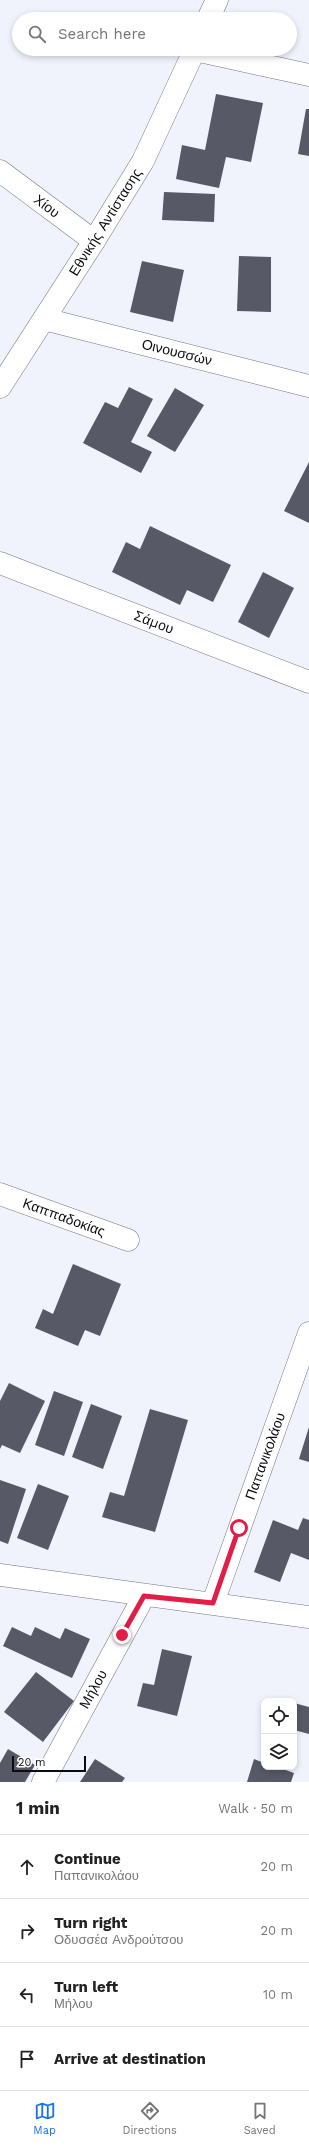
<!DOCTYPE html>
<html lang="en">
<head>
<meta charset="utf-8">
<style>
  body { margin:0; font-family:"Work Sans",sans-serif; background:#f6f6f6; color:#222 }
  .controls { position:absolute; right:12px; bottom:12px; display:grid; overflow:hidden; border-radius:8px; box-shadow:0 2px 6px #0003 }
  .controls button { width:36px; height:36px; display:grid; place-items:center; padding:0; border:0; border-bottom:1px solid #e0e0e0; background:#fff; color:#222; font:20px sans-serif }
  .scale { position:absolute; left:12px; bottom:10px; width:74px; box-sizing:border-box; padding-left:4px; border:2px solid #0b0c11; border-top:0; font-size:11px; line-height:14px; white-space:nowrap; color:#0b0c11; -webkit-text-stroke:3px #fff; paint-order:stroke }
  .stop { position:absolute; width:12px; height:12px; margin:-9px; border:3px solid #e11d48; border-radius:50%; background:#fff }
  .stop.end { background:#e11d48; border-color:#fff; box-shadow:0 1px 4px #0008 }
  .list { margin:0; padding:0; list-style:none }
  h2 { display:flex; justify-content:space-between; align-items:center; height:52px; margin:0; padding:0 16px; font-size:17px }
  h2 small { font-size:13px; font-weight:400; color:#767676 }
  .list li { display:grid; grid-template-columns:26px 1fr auto; gap:12px; align-items:center; box-sizing:border-box; height:64px; padding:0 16px; border-top:1px solid #e0e0e0 }
  .list b { display:block; font-size:15px; white-space:nowrap }
  .list p { margin:0; font-size:13px; white-space:nowrap; color:#767676 }
  .list em { font-size:13px; font-style:normal; color:#767676 }
  .icon { flex:none; width:22px; height:22px; fill:none; stroke:currentColor; stroke-width:2; stroke-linecap:round; stroke-linejoin:round }
  .map { position:relative; flex:none; width:309px; height:1782px; overflow:hidden }
  .search { position:absolute; background:#fff; box-shadow:0 2px 6px #0003; left:12px; right:12px; top:12px; height:44px; display:flex; align-items:center; gap:10px; box-sizing:border-box; padding:0 14px; border-radius:22px; color:#767676; font-size:15px }
  .sheet { height:308px; background:#fff }
  nav { display:flex; justify-content:space-around; align-items:center; box-sizing:border-box; height:56px; border-top:1px solid #e0e0e0; background:#fff; font-size:11px; color:#767676 }
  nav a { display:grid; justify-items:center; gap:2px }
  nav .on { color:#1a73e8 }
  .map>svg:first-child { display:block }
  .building { fill:#575967 }
  .lines { fill:none; stroke-linecap:round; stroke-linejoin:round }
  .street-casing { stroke:#727483; stroke-width:23 }
  .street { stroke:#fff; stroke-width:22 }
  .route { stroke:#e11d48; stroke-width:5 }
  .labels { text-anchor:middle; dominant-baseline:central; stroke-width:4; stroke-linejoin:round; paint-order:stroke }
  .street-label { font-size:14px; fill:#0b0c11; stroke:#fff }
</style>
</head>
<body>
<div class="map">
<svg width="309" height="1782" viewBox="0 0 309 1782">
  <rect width="100%" height="100%" fill="#f0f2fc"/>
  <!-- building -->
  <g class="building">
    <polygon points="216,94 263,103 251,162 226,157 219,188 176,179 182,145 205,150"/>
    <polygon points="306,109 309,109 309,156 298,154"/>
    <polygon points="164,192 215,194 214,222 162,220"/>
    <polygon points="239,256 271,257 271,312 237,311"/>
    <polygon points="142,261 184,270 173,322 130,312"/>
    <polygon points="129,387 153,399 131,442 152,452 141,473 83,443 105,402 118,408"/>
    <polygon points="175,388 204,405 175,452 147,436"/>
    <polygon points="309,462 309,523 284,511"/>
    <polygon points="150,526 231,565 213,602 187,590 180,605 112,572 126,542 140,549"/>
    <polygon points="263,572 294,588 269,638 238,622"/>
    <polygon points="73,1264 121,1284 100,1336 85,1330 78,1346 35,1328 43,1309 53,1314"/>
    <polygon points="9,1383 45,1401 20,1453 2,1445 0,1449 0,1401"/>
    <polygon points="54,1391 83,1402 64,1456 35,1445"/>
    <polygon points="91,1404 122,1416 103,1469 72,1457"/>
    <polygon points="150,1409 188,1420 155,1532 102,1517 110,1492 124,1496"/>
    <polygon points="309,1427 309,1462 299,1459"/>
    <polygon points="0,1480 26,1489 8,1544 0,1541"/>
    <polygon points="38,1484 69,1496 48,1550 17,1538"/>
    <polygon points="303,1518 309,1520 309,1560 291,1553 280,1582 254,1572 273,1520 298,1530"/>
    <polygon points="12,1627 31,1636 35,1627 60,1639 65,1628 90,1639 72,1678 3,1646"/>
    <polygon points="162,1649 192,1656 177,1716 137,1706 143,1683 154,1685"/>
    <polygon points="36,1672 74,1701 43,1742 4,1712"/>
    <polygon points="294,1703 309,1707 309,1734 294,1730"/>
    <polygon points="8,1749 35,1765 25,1782 0,1782 0,1763"/>
    <polygon points="95,1759 125,1778 122,1782 80,1782"/>
    <polygon points="254,1759 264,1763 264,1767 277,1767 294,1773 291,1782 247,1782"/>
  </g>
  <g class="lines">
    <defs>
      <g id="street">
        <polyline points="208,19 217,0"/>
        <polyline points="195,50 309,75"/>
        <polyline points="0,171 94,241"/>
        <polyline points="44,319 309,386"/>
        <polyline points="0,387 94,241 143,161 195,49"/>
        <polyline points="0,563 309,682"/>
        <polyline points="0,1194 128,1240"/>
        <polyline points="0,1575 309,1617"/>
        <polyline points="213,1603 309,1333"/>
        <polyline points="43,1782 144,1596"/>
      </g>
    </defs>
    <!-- street casing -->
    <use href="#street" class="street-casing"/>
    <!-- street -->
    <use href="#street" class="street"/>
  </g>
  <g class="lines">
    <!-- route -->
    <polyline class="route" points="122,1635 144,1596 213,1603 239,1528"/>
  </g>
  <g class="labels">
    <!-- street labels -->
    <g class="street-label">
      <text transform="translate(47 206) rotate(37)">Χίου</text>
      <text transform="translate(105 222) rotate(-58)">Εθνικής Αντίστασης</text>
      <text transform="translate(177 352) rotate(14)">Οινουσσών</text>
      <text transform="translate(154 622) rotate(21)">Σάμου</text>
      <text transform="translate(64 1217) rotate(20)">Καππαδοκίας</text>
      <text transform="translate(265 1456) rotate(-70)">Παπανικολάου</text>
      <text transform="translate(93 1689) rotate(-61)">Μήλου</text>
    </g>
  </g>
</svg>
<div class="controls">
<button><svg class="icon" aria-label="locate" viewBox="0 0 24 24"><circle cx="12" cy="12" r="6"/><path d="M12 2v4M12 18v4M2 12h4M18 12h4"/></svg></button>
<button><svg class="icon" aria-label="layers" viewBox="0 0 24 24"><path d="M12 4l9 5-9 5-9-5zM3 14l9 5 9-5"/></svg></button>
</div>
<div class="scale">20 m</div>
<div class="stop" style="left:239px;top:1528px"></div>
<div class="stop end" style="left:122px;top:1635px"></div>
<div class="search"><svg class="icon" aria-label="search" viewBox="0 0 24 24"><circle cx="10" cy="10" r="6"/><path d="M15 15l6 6"/></svg>Search here</div>
</div>
<section class="sheet">
<h2>1 min<small>Walk · 50 m</small></h2>
<ul class="list">
<li><svg class="icon" aria-label="ahead" viewBox="0 0 24 24"><path d="M12 20V5M6 11l6-6 6 6"/></svg><div><b>Continue</b><p>Παπανικολάου</p></div><em>20 m</em></li>
<li><svg class="icon" aria-label="right" viewBox="0 0 24 24"><path d="M7 20v-9h11M14 6l5 5-5 5"/></svg><div><b>Turn right</b><p>Οδυσσέα Ανδρούτσου</p></div><em>20 m</em></li>
<li><svg class="icon" aria-label="left" viewBox="0 0 24 24"><path d="M17 20v-9H6M10 6l-5 5 5 5"/></svg><div><b>Turn left</b><p>Μήλου</p></div><em>10 m</em></li>
<li><svg class="icon" aria-label="arrive" viewBox="0 0 24 24"><path d="M6 21V4h12l-3 4 3 4H6"/></svg><div><b>Arrive at destination</b></div></li>
</ul>
</section>
<nav>
<a class="on"><svg class="icon" aria-label="map" viewBox="0 0 24 24"><path d="M3 6l6-2 6 2 6-2v14l-6 2-6-2-6 2zM9 4v14M15 6v14"/></svg>Map</a>
<a><svg class="icon" aria-label="directions" viewBox="0 0 24 24"><path d="M12 3l9 9-9 9-9-9zM9 14v-3h6M13 9l2 2-2 2"/></svg>Directions</a>
<a><svg class="icon" aria-label="saved" viewBox="0 0 24 24"><path d="M7 4h10v16l-5-4-5 4z"/></svg>Saved</a>
</nav>
</body>
</html>
